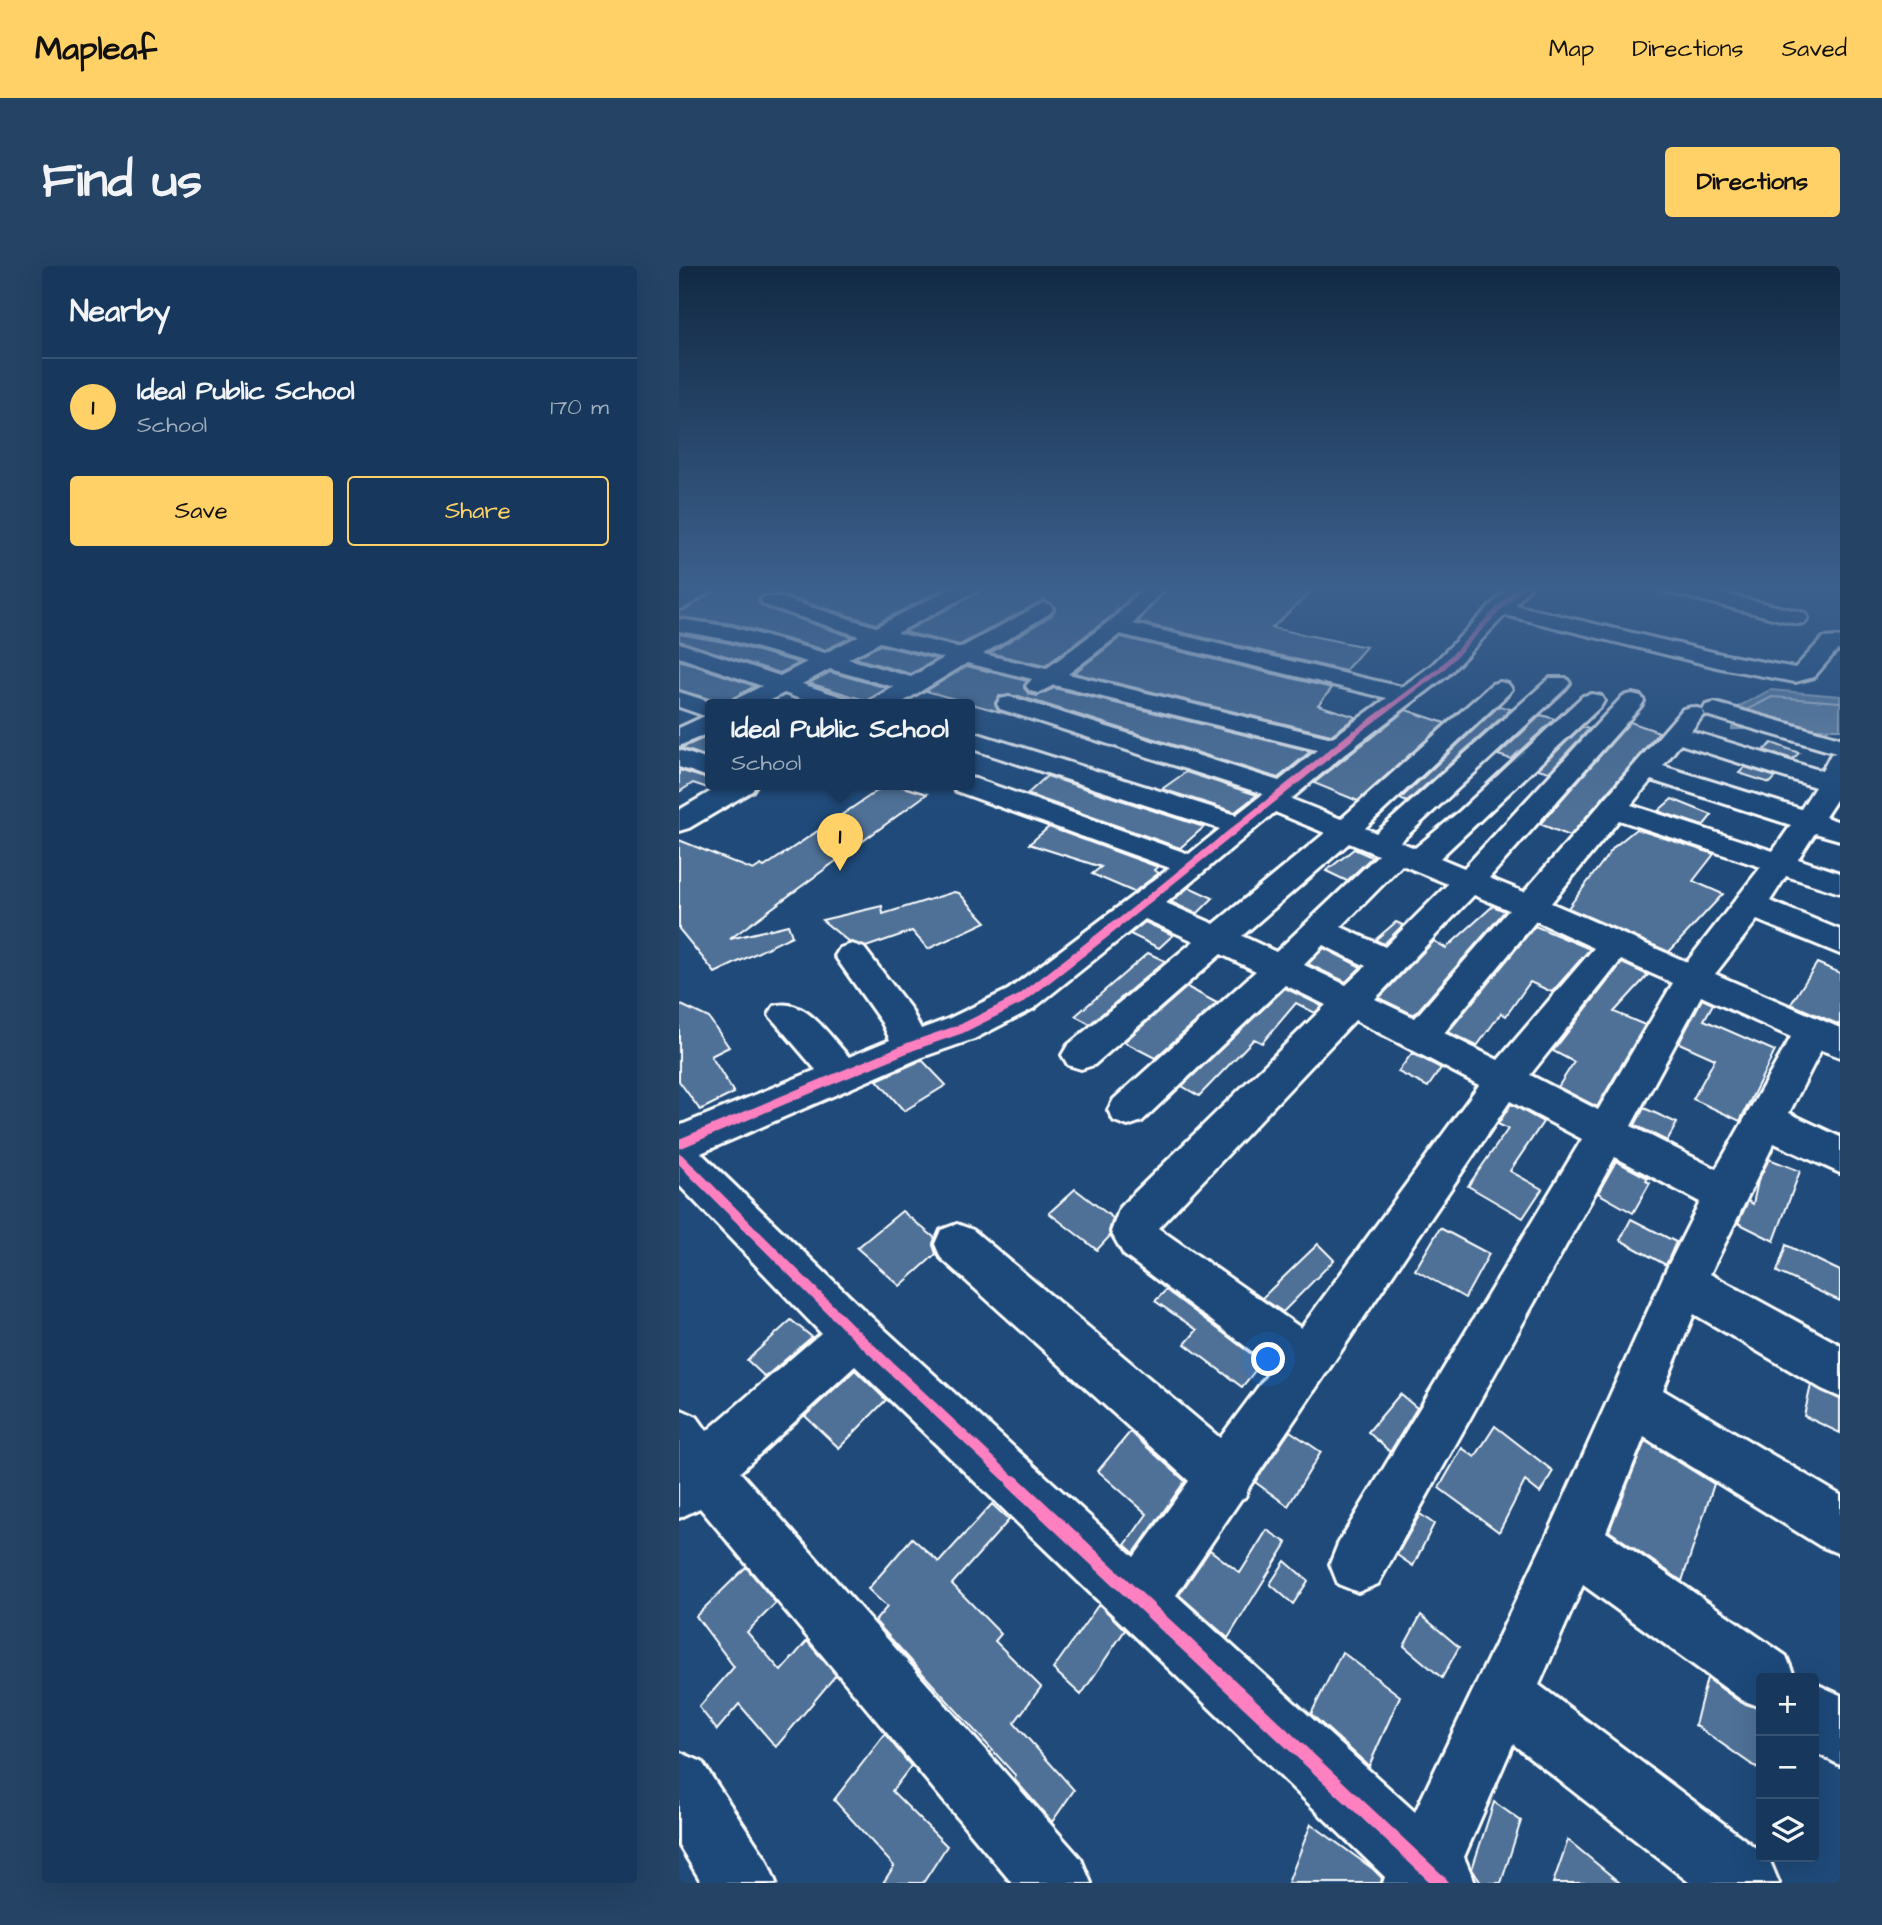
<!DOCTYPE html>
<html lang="en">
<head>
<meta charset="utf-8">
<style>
  body { margin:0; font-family:"Architects Daughter",sans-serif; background:#244365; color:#f1f3f6 }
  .controls { position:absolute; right:21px; bottom:21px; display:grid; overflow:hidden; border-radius:7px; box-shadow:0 7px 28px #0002 }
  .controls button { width:63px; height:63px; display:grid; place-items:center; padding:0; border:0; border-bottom:2px solid #365272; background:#17385c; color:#f1f3f6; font:35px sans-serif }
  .you { position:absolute; left:590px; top:1094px; width:24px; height:24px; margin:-18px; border:5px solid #fff; border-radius:50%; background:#1a73e8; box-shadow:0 0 0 10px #1a73e833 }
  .badge { display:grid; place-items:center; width:46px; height:46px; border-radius:50%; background:#ffd166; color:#111; font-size:23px; font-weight:700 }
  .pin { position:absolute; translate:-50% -58px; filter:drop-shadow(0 2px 4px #0008) }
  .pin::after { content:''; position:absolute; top:37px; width:24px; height:21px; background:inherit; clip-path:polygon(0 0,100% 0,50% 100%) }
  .popup { position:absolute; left:26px; top:433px; width:270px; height:91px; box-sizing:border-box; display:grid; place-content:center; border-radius:7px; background:#17385c; filter:drop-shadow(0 2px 5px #0005); font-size:23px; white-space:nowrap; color:#9eacbb }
  .popup b { font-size:26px; color:#f1f3f6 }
  .popup::after { content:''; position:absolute; left:50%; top:100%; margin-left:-14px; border:14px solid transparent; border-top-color:#17385c }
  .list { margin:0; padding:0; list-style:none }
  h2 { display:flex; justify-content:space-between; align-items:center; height:91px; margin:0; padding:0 28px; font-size:30px }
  h2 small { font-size:23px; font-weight:400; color:#9eacbb }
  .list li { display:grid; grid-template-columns:46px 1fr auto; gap:21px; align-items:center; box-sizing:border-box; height:98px; padding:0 28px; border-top:2px solid #365272 }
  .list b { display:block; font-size:26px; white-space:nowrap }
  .list p { margin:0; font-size:23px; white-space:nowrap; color:#9eacbb }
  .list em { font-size:23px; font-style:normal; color:#9eacbb }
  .actions { display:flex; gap:14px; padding:21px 28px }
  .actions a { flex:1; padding:16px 0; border:2px solid #ffd166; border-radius:7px; text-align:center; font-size:24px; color:#ffd166 }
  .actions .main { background:#ffd166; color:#111 }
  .icon { flex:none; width:38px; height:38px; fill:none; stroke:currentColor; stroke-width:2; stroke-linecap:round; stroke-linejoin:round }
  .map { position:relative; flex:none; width:1161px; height:1617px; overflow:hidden; border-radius:7px }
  header { display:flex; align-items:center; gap:42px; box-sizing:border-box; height:98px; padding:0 35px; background:#ffd166; color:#111 }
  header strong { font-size:33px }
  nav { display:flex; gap:38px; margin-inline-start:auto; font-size:24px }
  .intro { display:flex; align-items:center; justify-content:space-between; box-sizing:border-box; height:168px; padding:0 42px }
  h1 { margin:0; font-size:49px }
  .button { padding:18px 32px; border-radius:7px; background:#ffd166; color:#111; font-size:24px; font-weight:700 }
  main { display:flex; gap:42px; padding:0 42px }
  aside { flex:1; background:#17385c; border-radius:7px; box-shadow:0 7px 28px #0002 }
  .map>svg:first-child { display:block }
  .water { fill:#6583a4; stroke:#a3b5c8; stroke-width:2 }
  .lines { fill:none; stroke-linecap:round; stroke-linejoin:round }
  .shore { stroke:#c1cddb; stroke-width:2 }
  .building { fill:#507197; stroke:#fff; stroke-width:2 }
  .minor-casing { stroke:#fff; stroke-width:6 }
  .minor { fill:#1f4a7a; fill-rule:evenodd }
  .cycleway-far4-casing { stroke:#1f4a7a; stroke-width:8 }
  .cycleway-far3-casing { stroke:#1f4a7a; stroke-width:10 }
  .cycleway-far2-casing { stroke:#1f4a7a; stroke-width:13 }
  .cycleway-far1-casing { stroke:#1f4a7a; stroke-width:15 }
  .cycleway-casing { stroke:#1f4a7a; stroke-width:18 }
  .cycleway-far4 { stroke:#ff80c0; stroke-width:5 }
  .cycleway-far3 { stroke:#ff80c0; stroke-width:7 }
  .cycleway-far2 { stroke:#ff80c0; stroke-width:9 }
  .cycleway-far1 { stroke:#ff80c0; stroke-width:10 }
  .cycleway { stroke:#ff80c0; stroke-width:14 }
</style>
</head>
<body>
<header>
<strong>Mapleaf</strong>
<nav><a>Map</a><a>Directions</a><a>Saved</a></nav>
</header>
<div class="intro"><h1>Find us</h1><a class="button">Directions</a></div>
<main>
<aside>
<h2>Nearby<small></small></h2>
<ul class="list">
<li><span class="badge">1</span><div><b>Ideal Public School</b><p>School</p></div><em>170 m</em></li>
</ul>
<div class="actions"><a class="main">Save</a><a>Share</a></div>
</aside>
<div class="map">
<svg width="1161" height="1617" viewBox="0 0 1161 1617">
  <rect width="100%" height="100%" fill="#1f4a7a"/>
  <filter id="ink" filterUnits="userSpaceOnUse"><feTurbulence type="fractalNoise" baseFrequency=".0143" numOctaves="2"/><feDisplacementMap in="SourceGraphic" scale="14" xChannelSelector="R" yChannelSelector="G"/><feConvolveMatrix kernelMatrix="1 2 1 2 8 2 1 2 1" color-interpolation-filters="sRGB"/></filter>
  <g filter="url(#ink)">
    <!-- water -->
    <polygon class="water" points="1091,424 1161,430 1161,463 1053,463 1057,442"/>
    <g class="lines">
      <!-- shore -->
      <polyline class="shore" points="1068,444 1093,431 1161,436"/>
    </g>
    <!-- building -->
    <g class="building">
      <polygon points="42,320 109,323 114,320 270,320 197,358 100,328 83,329 79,335 84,341 173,371 146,384 54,358 0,351 0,345 8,343"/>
      <polygon points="304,320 462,320 434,349 366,400 311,387 373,349 376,341 365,334 281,379 225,366 300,326"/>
      <polygon points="490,320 638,320 593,362 687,381 666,405 459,356"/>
      <polygon points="0,368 50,377 121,397 101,407 0,375"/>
      <polygon points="442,371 653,422 639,439 677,451 652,469 395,407"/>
      <polygon points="201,379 258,393 232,408 176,392"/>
      <polygon points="0,394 76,420 54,432 50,439 0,424"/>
      <polygon points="288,400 348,415 345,422 350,428 358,430 375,422 632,485 599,512 340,430 320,430 316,437 320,445 332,449 247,425"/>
      <polygon points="151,406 208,422 189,435 130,417"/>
      <polygon points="820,440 832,443 728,536 721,533"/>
      <polygon points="727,444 766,457 679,535 635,517"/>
      <polygon points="862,449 876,453 832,493 819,489"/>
      <polygon points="951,456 980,466 891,570 861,558"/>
      <polygon points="903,461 910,463 870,506 859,503"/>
      <polygon points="32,469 32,492 2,482"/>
      <polygon points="1093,477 1120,487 1114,493 1085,484"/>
      <polygon points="1066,501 1097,511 1091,517 1060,507"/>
      <polygon points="0,504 32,514 32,523 14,517 0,526"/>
      <polygon points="507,506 578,529 556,546 483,523"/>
      <polygon points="368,510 525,561 501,582 348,528"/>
      <polygon points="207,519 218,519 248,528 51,673 109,659 113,670 36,707 0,663 0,574 74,604 82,599 85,601"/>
      <polygon points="993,533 1033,549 1024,560 979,545"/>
      <polygon points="370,561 479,601 475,604 480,607 455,626 413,608 422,601 350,578"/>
      <polygon points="957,563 1035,588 1014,615 1044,628 990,686 889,642 935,581"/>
      <polygon points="675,583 693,591 668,615 647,605"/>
      <polygon points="510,621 534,632 518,648 492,636"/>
      <polygon points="275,626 280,627 307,656 249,683 233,665 187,681 170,676 143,654 203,640 204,648"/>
      <polygon points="814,640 826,645 735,749 700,732 755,675 767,682"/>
      <polygon points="466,656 494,669 480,682 451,668"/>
      <polygon points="717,656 724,659 705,678 696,674"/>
      <polygon points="856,660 911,683 873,726 851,716 827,750 822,747 798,780 769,766"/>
      <polygon points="645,682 682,701 667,716 629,698"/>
      <polygon points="469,687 486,695 411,758 396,750"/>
      <polygon points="943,697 969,709 935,746 966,759 918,841 879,821 895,796 874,785"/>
      <polygon points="1138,697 1161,707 1161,759 1112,738"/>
      <polygon points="508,721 538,737 476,792 445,776"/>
      <polygon points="606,722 643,740 636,747 617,737 583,777 575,773 520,830 503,820"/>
      <polygon points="1023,733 1034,738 1025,754 1096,785 1061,855 1014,833 1036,793 1000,777"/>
      <polygon points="0,738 30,752 50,781 32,790 55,827 21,844 0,815"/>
      <polygon points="733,787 762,802 749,821 719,806"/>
      <polygon points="243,794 267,819 225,845 198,814"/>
      <polygon points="832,838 864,856 831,905 863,923 844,952 789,920 829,863 819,858"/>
      <polygon points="965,842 998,857 988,875 956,859"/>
      <polygon points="1090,893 1121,905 1095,975 1059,957 1069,935 1074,938 1079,915"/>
      <polygon points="937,895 969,912 967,915 971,917 954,947 919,927"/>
      <polygon points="396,923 434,952 430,965 431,970 418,984 370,947"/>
      <polygon points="223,945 256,972 254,979 257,988 221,1020 178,982"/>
      <polygon points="952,953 997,976 987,999 941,974"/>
      <polygon points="761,962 810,988 786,1032 736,1004"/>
      <polygon points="639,978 655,994 604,1046 583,1032"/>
      <polygon points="1107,979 1161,1005 1161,1035 1098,1006"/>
      <polygon points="487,1024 583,1096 563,1121 506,1078 518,1064 476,1035"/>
      <polygon points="112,1054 133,1071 86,1111 68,1094"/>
      <polygon points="176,1104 207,1134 160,1182 126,1150"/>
      <polygon points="1132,1119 1161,1133 1161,1167 1125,1150"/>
      <polygon points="721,1128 738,1142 711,1186 689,1166"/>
      <polygon points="816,1160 874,1205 861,1227 846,1215 820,1266 760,1222 783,1182 796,1191"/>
      <polygon points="611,1165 642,1186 609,1240 576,1216"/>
      <polygon points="451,1166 506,1215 455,1287 446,1279 468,1248 419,1205"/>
      <polygon points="966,1175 1035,1218 1003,1315 930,1265"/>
      <polygon points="313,1238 330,1254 273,1318 322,1368 316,1375 362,1421 335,1457 395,1524 373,1556 335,1513 337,1510 196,1355 208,1341 189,1323 233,1272 260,1296"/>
      <polygon points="741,1248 755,1258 734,1300 718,1289"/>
      <polygon points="588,1264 608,1277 549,1372 500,1329 531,1284 561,1307"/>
      <polygon points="606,1295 629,1315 614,1338 591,1318"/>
      <polygon points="67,1301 97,1337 68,1366 102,1405 128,1375 157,1409 97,1481 60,1438 38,1464 20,1441 55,1401 17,1350"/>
      <polygon points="420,1338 446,1364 402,1429 374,1403"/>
      <polygon points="742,1349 780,1381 763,1412 725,1380"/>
      <polygon points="663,1386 721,1430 690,1500 632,1448"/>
      <polygon points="1028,1412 1061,1436 1082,1443 1082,1505 1016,1459"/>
      <polygon points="206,1468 232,1500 213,1525 268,1580 244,1617 204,1617 215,1600 155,1534"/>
      <polygon points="815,1536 842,1555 822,1617 802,1617 793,1603"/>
      <polygon points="632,1558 694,1603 703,1612 702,1617 609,1617"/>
      <polygon points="889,1574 941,1617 874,1617"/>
    </g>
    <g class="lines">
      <defs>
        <g id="minor">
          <polygon points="14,320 39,320 7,341 0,343 0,328"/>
          <path d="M276,320H302L299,324L218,367L281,382L364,337L371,339L374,343L371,347L304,388L367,403L436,351L466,320H487L454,358L723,421L753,399L831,320H852L836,339L1042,388L1116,402L1144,372L1161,371V385L1158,384L1135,411L1116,416L1042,402L826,349L769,409L667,487L612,533L662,553L813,418L821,416L829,418L833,423L829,428L686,562L697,567L871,412H887L891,417L887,422L721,576L736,582L781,545L904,430L913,428L922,430L925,435L922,440L761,592L785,602L944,430L953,428L962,430L965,435L962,440L810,612L845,626L1004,443L1013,441L1022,443L1025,448L1012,465L1143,505L1152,488L1157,487L1027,449L1024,444L1027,439L1036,437L1161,472V528L1146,551L1161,556V574L1136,567L1119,593L1161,607V627L1107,610L1091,635L1161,664V688L1078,654L1036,708L1161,762V791L1142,784L1110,847L1161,871V907L1095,877L1031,1008L1161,1079V1131L1143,1123L1015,1048L984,1124L1161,1229V1288L1141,1280L965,1171L927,1266L1107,1390L1116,1412H1082V1441L1063,1434L904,1319L860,1419L1082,1586V1591L1090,1593L1100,1617H1011L834,1478L785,1591L796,1617H704L706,1611L176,1100L61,1206L402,1593L412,1617H333L21,1242L0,1252V1143L18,1151L28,1165L142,1067L0,919V860L137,804L90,749L95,740C126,730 150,770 170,791L211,774L203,757L156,690L161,682L173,678L185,682L231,742L242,763L269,753L329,724L491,602L277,525L273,519H290V512L297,513L510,588L541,563L290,482V465L557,549L584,528L321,443L318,438L321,433L330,431L339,433L600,515L638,484L375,419L359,427L351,425L347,420L353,413L288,397L219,439H189L192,434L215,421L151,403L123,418L172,434L175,439H138L105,427L83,439H52L55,434L83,420L0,391V377L101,410L128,396L51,374L0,365V353L53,361L146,387L180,370L85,339L82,335L85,331H99L197,361ZM441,368L708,432L653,472L389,408ZM201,376L265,392L232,411L169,393ZM1001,478L1136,521L1122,543L984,500ZM972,514L1112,559L1094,585L952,539ZM596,546L646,567L535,658L487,637ZM940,554L1082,601L1008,696L872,637ZM670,577L699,589L597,686L563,670ZM723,599L769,618L706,681L662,661ZM795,629L830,644L736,752L696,733ZM466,653L515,675L389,779L383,789L389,799L402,803L415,799L542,688L577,705L435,833L429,844L435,855L449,860L463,855L606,719L647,739L441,941L432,966L445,989L594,1101L541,1172L294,964L278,958L262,964L256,978L262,992L510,1215L455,1291L193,1052L22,887L246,790L295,773L355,742ZM857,655L915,682L819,794L765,767ZM644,679L687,700L667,719L625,699ZM942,694L994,717L919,844L851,809ZM1022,730L1112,771L1037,903L952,860ZM676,754L800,819L622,1062L479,962ZM831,835L903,873L659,1278L651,1298L659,1318L679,1326L699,1318L936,891L1021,936L988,1002L874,1257L736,1546L497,1329L562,1233L566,1231L570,1221Z"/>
          <polygon points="977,320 1013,320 1126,347 1129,352 1126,357 1118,358 980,324"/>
          <polygon points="0,426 41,439 32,439 32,466 0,480 0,462 26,450 0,441"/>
          <polygon points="0,484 32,495 32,512 0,501"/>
          <polygon points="43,519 77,519 73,525 10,562 0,565 0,544"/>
          <polygon points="1135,1417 1161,1429 1161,1499 1135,1486"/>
          <polygon points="0,1486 23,1496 87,1593 97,1617 23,1617 0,1579"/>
        </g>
      </defs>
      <!-- minor casing -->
      <use href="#minor" class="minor-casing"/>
      <!-- minor -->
      <use href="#minor" class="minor"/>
      <defs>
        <polyline id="cycleway-far4" points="672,470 761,404 842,320"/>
        <polyline id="cycleway-far3" points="435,661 675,468"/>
        <g id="cycleway-far2">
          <polyline points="0,878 233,780 282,763 342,733 437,659"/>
          <polyline points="0,892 13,905"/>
        </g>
        <polyline id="cycleway-far1" points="12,904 176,1068 336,1218"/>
        <polyline id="cycleway" points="334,1216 762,1617"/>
      </defs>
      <!-- cycleway-far4 casing -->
      <use href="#cycleway-far4" class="cycleway-far4-casing"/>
      <!-- cycleway-far3 casing -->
      <use href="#cycleway-far3" class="cycleway-far3-casing"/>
      <!-- cycleway-far2 casing -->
      <use href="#cycleway-far2" class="cycleway-far2-casing"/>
      <!-- cycleway-far1 casing -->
      <use href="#cycleway-far1" class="cycleway-far1-casing"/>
      <!-- cycleway casing -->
      <use href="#cycleway" class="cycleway-casing"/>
      <!-- cycleway-far4 -->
      <use href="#cycleway-far4" class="cycleway-far4"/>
      <!-- cycleway-far3 -->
      <use href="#cycleway-far3" class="cycleway-far3"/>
      <!-- cycleway-far2 -->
      <use href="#cycleway-far2" class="cycleway-far2"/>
      <!-- cycleway-far1 -->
      <use href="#cycleway-far1" class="cycleway-far1"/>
      <!-- cycleway -->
      <use href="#cycleway" class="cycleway"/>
    </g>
  </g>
  <!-- sky -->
  <linearGradient id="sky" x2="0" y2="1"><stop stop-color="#112943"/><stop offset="0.59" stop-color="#3c608d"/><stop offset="1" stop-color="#3c608d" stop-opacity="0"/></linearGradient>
  <rect width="1161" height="547" fill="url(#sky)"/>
</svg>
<div class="controls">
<button>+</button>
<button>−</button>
<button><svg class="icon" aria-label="layers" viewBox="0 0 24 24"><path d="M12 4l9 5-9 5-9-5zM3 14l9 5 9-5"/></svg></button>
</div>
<div class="you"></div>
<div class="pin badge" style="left:161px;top:605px">1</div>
<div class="popup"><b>Ideal Public School</b>School</div>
</div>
</main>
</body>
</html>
